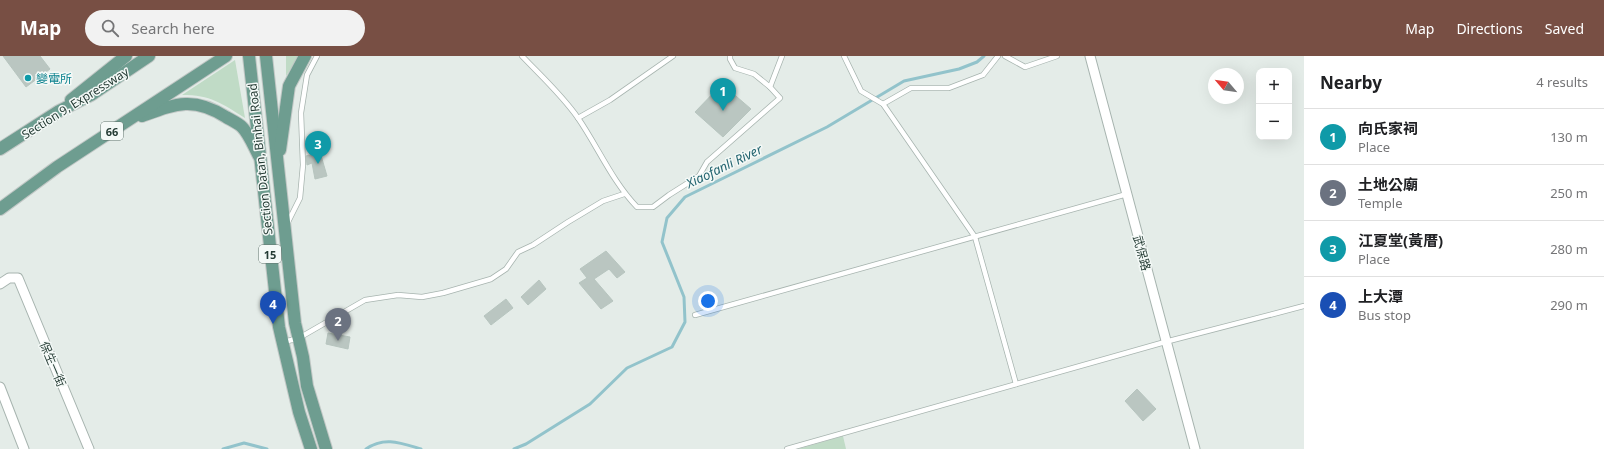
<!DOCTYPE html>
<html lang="en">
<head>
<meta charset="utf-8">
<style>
  body { margin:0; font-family:"Noto Sans","Noto Sans TC",sans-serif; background:#f2f2f2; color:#202124 }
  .controls { position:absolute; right:12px; top:12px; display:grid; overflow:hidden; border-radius:8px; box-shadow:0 4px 16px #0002 }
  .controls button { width:36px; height:36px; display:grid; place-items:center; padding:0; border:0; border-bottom:1px solid #e0e0e0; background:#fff; color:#202124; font:20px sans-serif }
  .compass { position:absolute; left:1208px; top:12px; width:36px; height:36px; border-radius:50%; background:#fff; box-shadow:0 4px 16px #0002; rotate:299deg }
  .you { position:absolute; left:708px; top:245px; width:14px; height:14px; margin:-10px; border:3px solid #fff; border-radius:50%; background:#1a73e8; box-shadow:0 0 0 6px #1a73e833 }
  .badge { display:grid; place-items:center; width:26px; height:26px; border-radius:50%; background:#784f44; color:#fff; font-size:13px; font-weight:700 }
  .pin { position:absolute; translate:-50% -33px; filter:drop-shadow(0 1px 2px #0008) }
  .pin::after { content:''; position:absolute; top:21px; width:14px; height:12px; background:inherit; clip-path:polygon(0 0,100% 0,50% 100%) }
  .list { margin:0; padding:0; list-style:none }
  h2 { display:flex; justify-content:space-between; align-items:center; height:52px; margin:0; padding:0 16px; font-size:17px }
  h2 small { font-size:13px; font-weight:400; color:#757577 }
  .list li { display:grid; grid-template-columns:26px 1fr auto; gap:12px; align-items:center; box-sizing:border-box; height:56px; padding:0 16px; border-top:1px solid #e0e0e0 }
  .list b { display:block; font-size:15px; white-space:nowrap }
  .list p { margin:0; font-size:13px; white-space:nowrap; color:#757577 }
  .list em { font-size:13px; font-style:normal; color:#757577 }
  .icon { flex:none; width:22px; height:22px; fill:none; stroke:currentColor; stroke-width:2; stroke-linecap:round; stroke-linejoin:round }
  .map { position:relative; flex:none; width:1304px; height:393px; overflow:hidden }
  header { display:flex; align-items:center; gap:24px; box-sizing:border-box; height:56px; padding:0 20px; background:#784f44; color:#fff }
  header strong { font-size:19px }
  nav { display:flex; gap:22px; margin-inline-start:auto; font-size:14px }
  .search { width:280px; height:36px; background:#f2f2f2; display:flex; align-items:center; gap:10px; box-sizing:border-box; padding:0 14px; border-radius:22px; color:#757577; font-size:15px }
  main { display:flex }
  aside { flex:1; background:#fff }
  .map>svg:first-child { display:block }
  .green { fill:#c0dbc6 }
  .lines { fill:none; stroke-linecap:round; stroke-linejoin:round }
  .stream { stroke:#92c3cb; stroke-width:3 }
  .building { fill:#bac6c1; stroke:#b7c5bf }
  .service-casing { stroke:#a7b4af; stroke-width:6 }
  .minor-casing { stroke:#a7b4af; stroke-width:11 }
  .primary-casing { stroke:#c2c8c6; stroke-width:14 }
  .service { stroke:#fff; stroke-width:4.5 }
  .minor { stroke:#fff; stroke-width:9 }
  .primary { stroke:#6e9d90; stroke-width:12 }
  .culture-dot { fill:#0f9aa8; stroke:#f4f9f7; stroke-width:1.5 }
  .labels { text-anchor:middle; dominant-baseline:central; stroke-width:3; stroke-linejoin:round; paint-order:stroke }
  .shield { fill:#f4f9f7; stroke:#63756f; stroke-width:1 }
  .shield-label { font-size:11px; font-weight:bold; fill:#253c35 }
  .culture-label { font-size:12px; fill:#0d838f; stroke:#f4f9f7; text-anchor:start }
  .street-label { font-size:12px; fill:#253c35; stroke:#f4f9f7 }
  .water-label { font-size:13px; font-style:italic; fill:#266671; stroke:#f4f9f7 }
</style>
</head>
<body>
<header>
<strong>Map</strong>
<div class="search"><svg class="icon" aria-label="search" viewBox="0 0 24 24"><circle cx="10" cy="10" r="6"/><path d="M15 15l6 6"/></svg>Search here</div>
<nav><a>Map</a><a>Directions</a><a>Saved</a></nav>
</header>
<main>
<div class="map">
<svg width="1304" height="393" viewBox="0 0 1304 393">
  <rect width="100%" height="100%" fill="#e4ece8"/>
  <!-- green -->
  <g class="green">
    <polygon points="286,0 299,0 286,20"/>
    <path d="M235,4L245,62C221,47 211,39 182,39Z"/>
    <polygon points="843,380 846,393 798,393"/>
  </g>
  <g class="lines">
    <!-- stream -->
    <g class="stream">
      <polyline points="223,393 244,387 267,393"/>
      <path d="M366,393C384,380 401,387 421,393"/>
      <polyline points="514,393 526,388 590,348 627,312 672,291 685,266 684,241 662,186 667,162 685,141 827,71 904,25 959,13 977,6 984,0"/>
    </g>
  </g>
  <!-- building -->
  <g class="building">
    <polygon points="3,0 40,0 50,13 26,31"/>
    <polygon points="722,28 751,53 723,81 695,56"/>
    <polygon points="320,96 327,120 315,123 312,107 307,109 306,100"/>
    <polygon points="606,195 625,216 617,222 609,213 594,223 613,245 601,253 579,227 587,222 580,213"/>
    <polygon points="539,224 546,233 528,249 521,241"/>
    <polygon points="506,243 513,252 491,269 484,260"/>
    <polygon points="328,277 350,281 348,293 326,288"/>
    <polygon points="1137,333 1156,353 1143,365 1125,345"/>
  </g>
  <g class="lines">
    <defs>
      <g id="service">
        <path d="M522,0C541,20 562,39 578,62C598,91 612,125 637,151H653L669,139L699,120L707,106L780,42L770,31L782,0"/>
        <polyline points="730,0 730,3 735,12 754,18 770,31"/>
        <polyline points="844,0 861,35 883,48 975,181 1016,328"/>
        <polyline points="1005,0 1025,11 1057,0"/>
        <polyline points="883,48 911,32 949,32 983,19 998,0"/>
        <polyline points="578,62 610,44 673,0"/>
        <polyline points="287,168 300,142 303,109 301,57 307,19 317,0"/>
        <polyline points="695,259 1127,138"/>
        <polyline points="284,286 299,282 365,244 398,239 422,241 443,237 491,223 506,213 518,196 533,189 568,166 603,145 624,138"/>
        <polyline points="787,393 1165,286 1304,250"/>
      </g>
      <g id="minor">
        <polyline points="1090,0 1195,393"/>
        <polyline points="0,228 9,222 18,222 89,393"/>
        <polyline points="0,331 24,393"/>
      </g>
      <g id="primary">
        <polyline points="249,0 279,271 299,356 311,393"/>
        <polyline points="266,0 295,267 303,301 307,330 326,393"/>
        <polyline points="71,44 126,0"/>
        <path d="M142,60C175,48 193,40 226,61C231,64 238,67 242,71C249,78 254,91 259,100"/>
        <polyline points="0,93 59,55 91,39 149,0"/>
        <polyline points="280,94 289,30 305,0"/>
        <polyline points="0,153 57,111 226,0"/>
      </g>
    </defs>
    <!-- service casing -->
    <use href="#service" class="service-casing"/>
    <!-- minor casing -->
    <use href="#minor" class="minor-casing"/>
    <!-- primary casing -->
    <use href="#primary" class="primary-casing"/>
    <!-- service -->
    <use href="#service" class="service"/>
    <!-- minor -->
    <use href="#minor" class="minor"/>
    <!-- primary -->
    <use href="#primary" class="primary"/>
  </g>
  <!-- markers -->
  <circle class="culture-dot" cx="28" cy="22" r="4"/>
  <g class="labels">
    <!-- shield labels -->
    <g class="shield">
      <rect x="101" y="66" width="22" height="18" rx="3"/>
      <rect x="259" y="189" width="22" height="18" rx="3"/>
    </g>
    <g class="shield-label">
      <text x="112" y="75">66</text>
      <text x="270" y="198">15</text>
    </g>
    <!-- culture labels -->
    <g class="culture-label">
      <text x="36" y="22">變電所</text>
    </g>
    <!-- street labels -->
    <g class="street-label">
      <text transform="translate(75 47) rotate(-32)">Section 9, Expressway</text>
      <text transform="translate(260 103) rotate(-96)">Section Datan, Binhai Road</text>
      <text transform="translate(1142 197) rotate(75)">武保路</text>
      <text transform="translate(53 308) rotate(67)">保生一街</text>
    </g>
    <!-- water labels -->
    <g class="water-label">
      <text transform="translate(724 110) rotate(-26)">Xiaofanli River</text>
    </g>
  </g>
</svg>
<div class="controls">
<button>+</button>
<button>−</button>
</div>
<svg class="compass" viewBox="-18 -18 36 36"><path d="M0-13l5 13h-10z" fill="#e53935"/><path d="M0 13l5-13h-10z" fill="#757577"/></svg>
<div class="you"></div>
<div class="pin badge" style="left:723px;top:55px;background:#0f9aa8">1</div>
<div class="pin badge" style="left:338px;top:285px;background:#6b7280">2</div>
<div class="pin badge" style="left:318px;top:108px;background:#0f9aa8">3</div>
<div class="pin badge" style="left:273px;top:268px;background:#1a4fb4">4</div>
</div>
<aside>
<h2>Nearby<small>4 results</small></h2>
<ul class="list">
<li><span class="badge" style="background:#0f9aa8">1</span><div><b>向氏家祠</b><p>Place</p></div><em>130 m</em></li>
<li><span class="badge" style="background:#6b7280">2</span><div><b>土地公廟</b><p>Temple</p></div><em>250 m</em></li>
<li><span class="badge" style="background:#0f9aa8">3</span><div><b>江夏堂(黃厝)</b><p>Place</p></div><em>280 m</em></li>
<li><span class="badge" style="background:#1a4fb4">4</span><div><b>上大潭</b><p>Bus stop</p></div><em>290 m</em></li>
</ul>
</aside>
</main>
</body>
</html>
